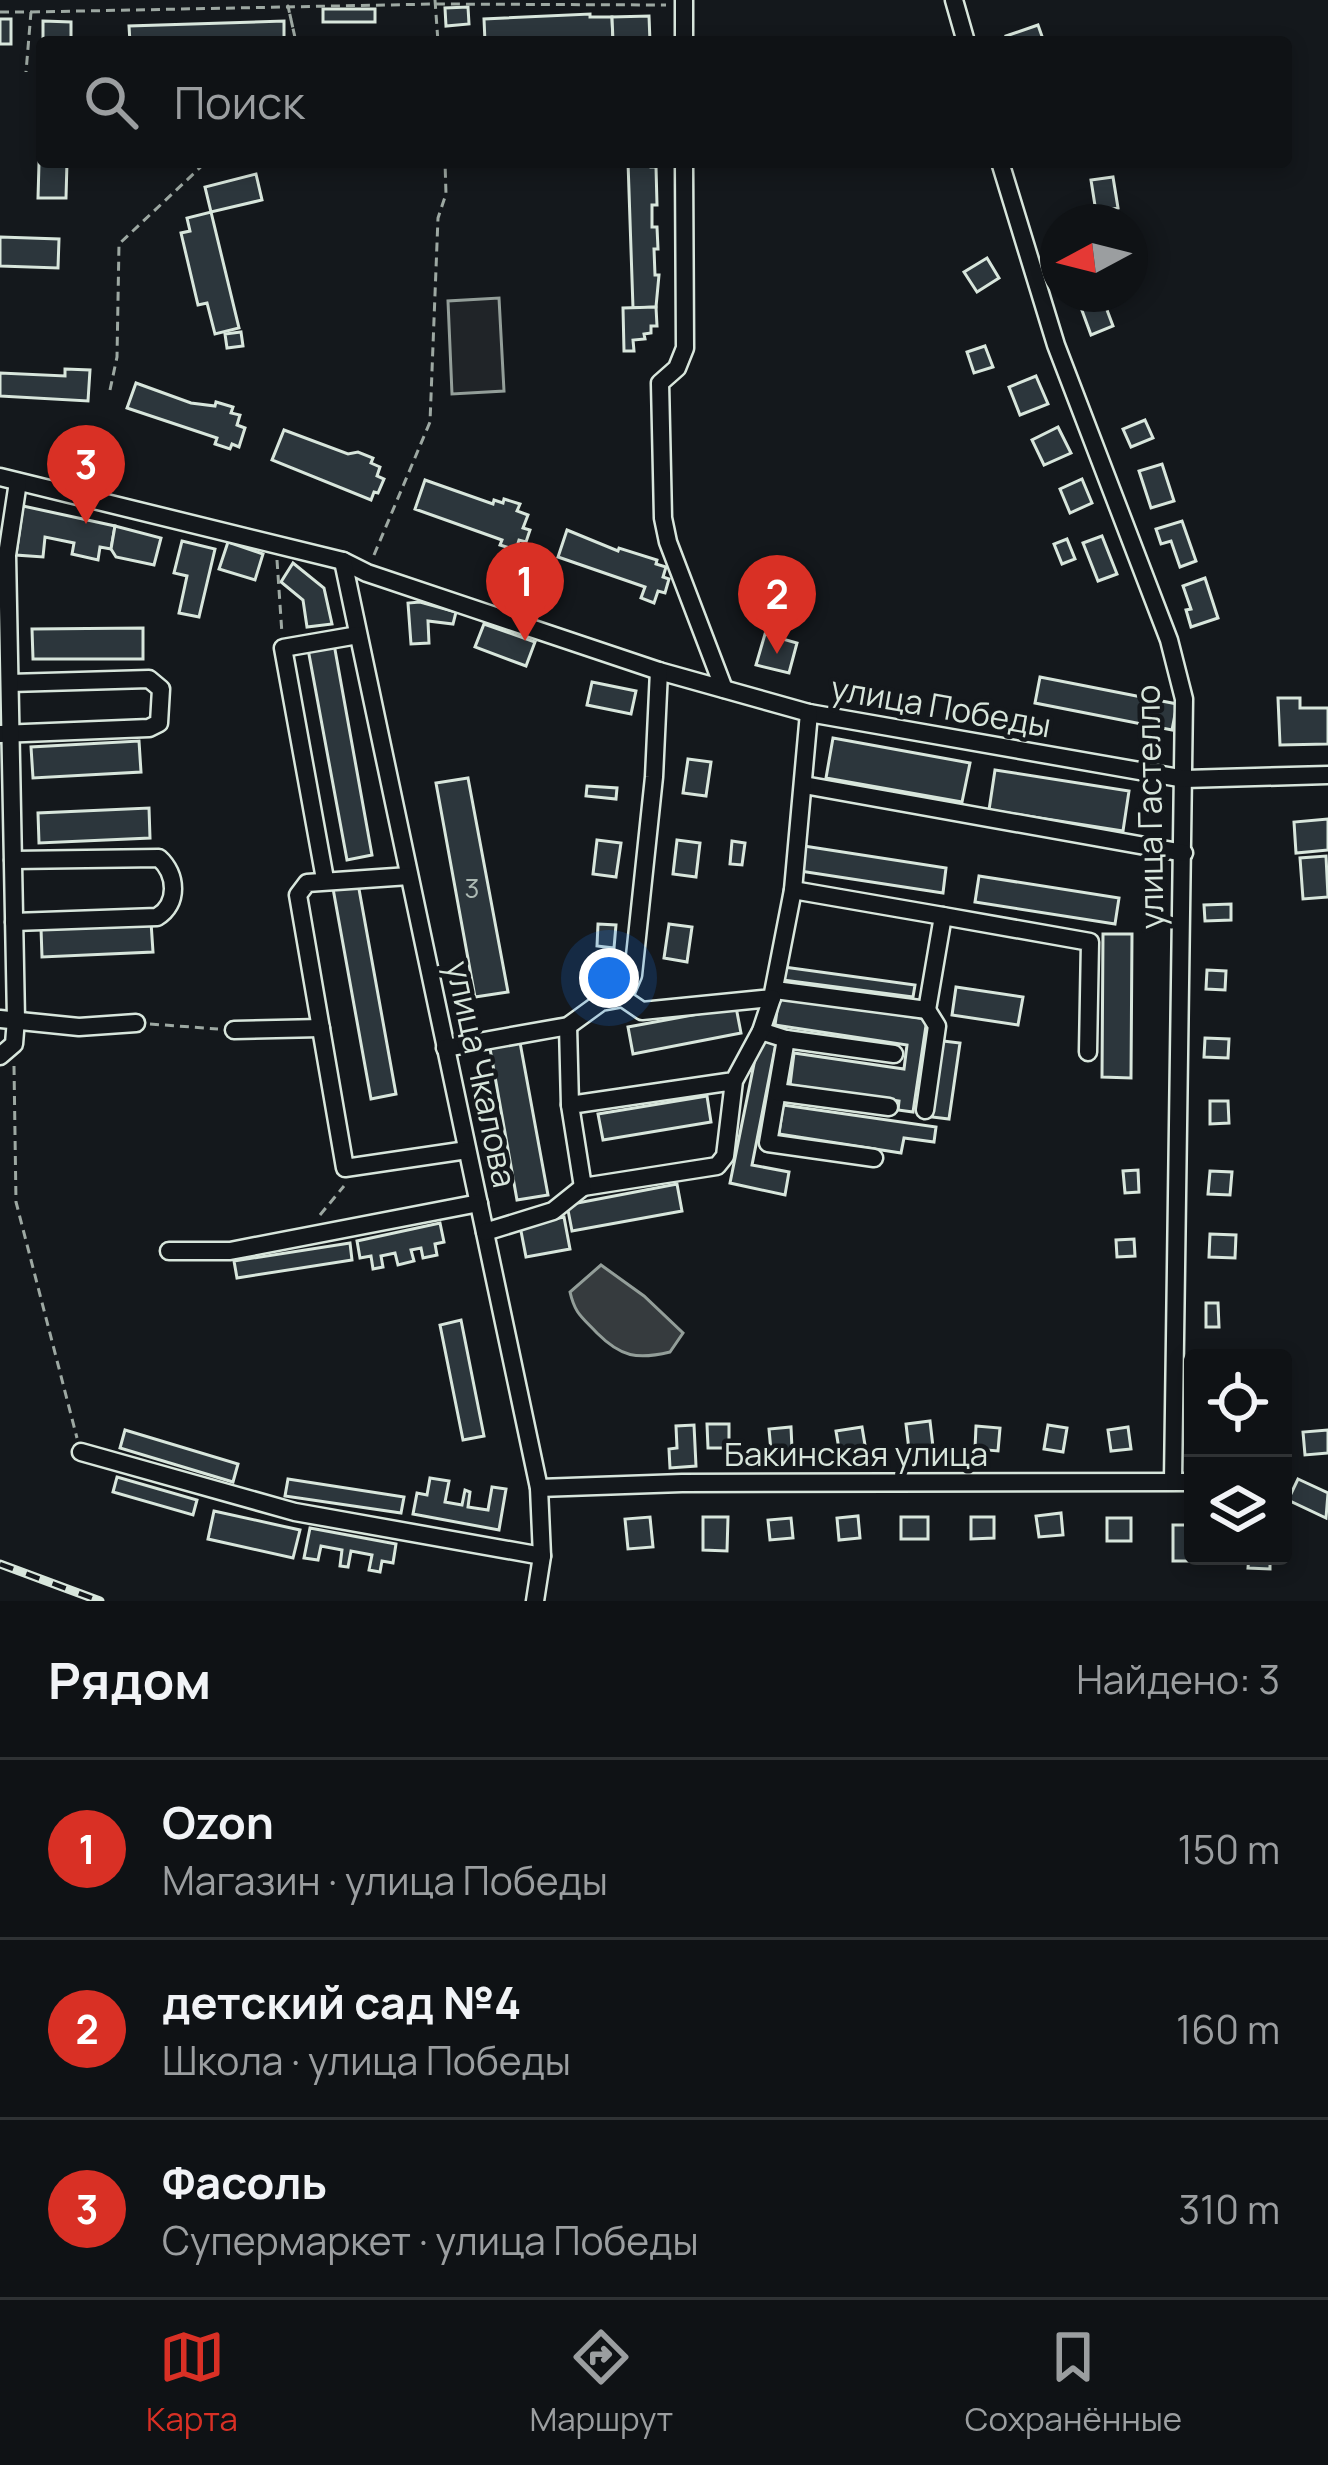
<!DOCTYPE html>
<html lang="ru">
<head>
<meta charset="utf-8">
<style>
  body { margin:0; font-family:Manrope,sans-serif; background:#181b1e; color:#f1f3f6 }
  .controls { position:absolute; right:36px; bottom:36px; display:grid; overflow:hidden; border-radius:12px; box-shadow:0 6px 18px #0003 }
  .controls button { width:108px; height:108px; display:grid; place-items:center; padding:0; border:0; border-bottom:3px solid #2f3234; background:#0f1215; color:#f1f3f6; font:60px sans-serif }
  .compass { position:absolute; left:1040px; top:204px; width:108px; height:108px; border-radius:50%; background:#0f1215; box-shadow:0 6px 18px #0003; rotate:263deg }
  .you { position:absolute; left:609px; top:978px; width:42px; height:42px; margin:-30px; border:9px solid #fff; border-radius:50%; background:#1a73e8; box-shadow:0 0 0 18px #1a73e833 }
  .badge { display:grid; place-items:center; width:78px; height:78px; border-radius:50%; background:#d93025; color:#fff; font-size:39px; font-weight:700 }
  .pin { position:absolute; translate:-50% -99px; filter:drop-shadow(0 3px 6px #0008) }
  .pin::after { content:''; position:absolute; top:63px; width:42px; height:36px; background:inherit; clip-path:polygon(0 0,100% 0,50% 100%) }
  .list { margin:0; padding:0; list-style:none }
  h2 { display:flex; justify-content:space-between; align-items:center; height:156px; margin:0; padding:0 48px; font-size:51px }
  h2 small { font-size:39px; font-weight:400; color:#9b9ea0 }
  .list li { display:grid; grid-template-columns:78px 1fr auto; gap:36px; align-items:center; box-sizing:border-box; height:180px; padding:0 48px; border-top:3px solid #2f3234 }
  .list b { display:block; font-size:45px; white-space:nowrap }
  .list p { margin:0; font-size:39px; white-space:nowrap; color:#9b9ea0 }
  .list em { font-size:39px; font-style:normal; color:#9b9ea0 }
  .icon { flex:none; width:66px; height:66px; fill:none; stroke:currentColor; stroke-width:2; stroke-linecap:round; stroke-linejoin:round }
  .map { position:relative; flex:none; width:1328px; height:1601px; overflow:hidden }
  .search { position:absolute; background:#0f1215; box-shadow:0 6px 18px #0003; left:36px; right:36px; top:36px; height:132px; display:flex; align-items:center; gap:30px; box-sizing:border-box; padding:0 42px; border-radius:12px; color:#9b9ea0; font-size:45px }
  .sheet { height:696px; background:#0f1215 }
  nav { display:flex; justify-content:space-around; align-items:center; box-sizing:border-box; height:168px; border-top:3px solid #2f3234; background:#0f1215; font-size:33px; color:#9b9ea0 }
  nav a { display:grid; justify-items:center; gap:6px }
  nav .on { color:#d93025 }
  .map>svg:first-child { display:block }
  .pitch { fill:#202428; stroke:#939e99; stroke-width:3 }
  .water { fill:#363b3e; stroke:#939e99; stroke-width:3 }
  .building { fill:#2c363c; stroke:#d8e6dc; stroke-width:3 }
  .lines { fill:none; stroke-linecap:round; stroke-linejoin:round }
  .minor-casing { stroke:#d8e6dc; stroke-width:21 }
  .path { stroke:#9da8a2; stroke-width:3; stroke-dasharray:9 6; stroke-linecap:butt }
  .minor { stroke:#14181c; stroke-width:16 }
  .rail-casing { stroke:#d8e6dc; stroke-width:9 }
  .rail { stroke:#14181c; stroke-width:4.5; stroke-dasharray:14; stroke-linecap:butt }
  .labels { text-anchor:middle; dominant-baseline:central; stroke-width:9; stroke-linejoin:round; paint-order:stroke }
  .number-label { font-size:27px; fill:#adbab4 }
  .street-label { font-size:33px; fill:#d8e6dc; stroke:#14181c }
</style>
</head>
<body>
<div class="map">
<svg width="1328" height="1601" viewBox="0 0 1328 1601">
  <rect width="100%" height="100%" fill="#14181c"/>
  <!-- pitch -->
  <polygon class="pitch" points="499,298 504,391 452,394 448,301"/>
  <!-- water -->
  <path class="water" d="M601,1265L644,1296L683,1333L670,1352C637,1360 621,1357 597,1333C582,1317 575,1314 570,1292Z"/>
  <!-- building -->
  <g class="building">
    <polygon points="468,7 469,24 446,26 445,8"/>
    <rect x="323" y="9" width="52" height="13"/>
    <polygon points="590,14 590,17 612,17 613,41 485,42 484,19"/>
    <polygon points="649,16 650,42 613,41 612,17"/>
    <rect x="0" y="19" width="11" height="25"/>
    <polygon points="43,21 71,22 71,42 43,42"/>
    <polygon points="284,21 284,42 130,42 129,26"/>
    <polygon points="1038,25 1044,42 1008,42 1006,36"/>
    <polygon points="42,59 42,162 67,162 66,198 38,198"/>
    <polygon points="628,162 651,162 651,167 656,167 657,205 652,205 652,227 657,227 658,249 654,249 655,275 659,275 656,307 633,308"/>
    <polygon points="256,174 262,200 211,212 205,187"/>
    <polygon points="1113,177 1118,208 1096,212 1091,180"/>
    <polygon points="211,212 239,328 215,334 207,303 198,305 181,233 190,231 187,218"/>
    <polygon points="0,237 59,239 58,268 0,266"/>
    <polygon points="987,258 999,278 977,292 964,272"/>
    <polygon points="1076,294 1101,294 1113,326 1091,335"/>
    <polygon points="656,307 657,326 651,326 651,333 644,334 645,339 633,340 634,351 624,351 623,308"/>
    <polygon points="241,332 243,346 227,348 225,334"/>
    <polygon points="985,346 993,367 974,373 967,352"/>
    <polygon points="65,369 90,370 88,401 0,396 0,373 65,376"/>
    <polygon points="1036,376 1048,404 1020,415 1009,387"/>
    <polygon points="136,383 191,403 215,406 216,402 233,407 231,413 240,415 237,425 245,428 239,447 232,444 230,449 215,444 217,438 127,408"/>
    <polygon points="1145,420 1153,438 1131,447 1123,429"/>
    <polygon points="1058,427 1071,453 1044,465 1032,440"/>
    <polygon points="284,430 348,454 358,452 373,458 371,463 380,467 377,476 384,479 378,493 374,492 371,500 272,460"/>
    <polygon points="1162,464 1174,501 1151,508 1139,471"/>
    <polygon points="1082,479 1092,503 1070,513 1060,489"/>
    <polygon points="425,480 493,504 494,500 503,503 504,499 520,504 517,511 528,515 523,528 530,530 526,542 519,540 516,550 500,545 502,540 415,509"/>
    <polygon points="23,506 115,526 111,549 100,547 98,560 72,554 74,543 45,537 43,557 16,555"/>
    <polygon points="1182,521 1196,561 1180,567 1171,541 1161,544 1156,529"/>
    <polygon points="115,526 161,538 154,565 116,557 111,549"/>
    <polygon points="567,530 618,551 619,548 657,560 656,564 666,567 663,577 669,579 665,593 658,591 654,603 641,598 645,587 558,557"/>
    <polygon points="1102,536 1117,574 1098,581 1083,543"/>
    <polygon points="1067,539 1075,559 1062,564 1054,544"/>
    <polygon points="182,541 215,549 199,617 179,613 187,576 174,573"/>
    <polygon points="228,542 263,554 255,580 219,569"/>
    <polygon points="293,563 324,588 332,624 307,627 303,600 281,582"/>
    <polygon points="1205,578 1218,618 1191,627 1186,610 1191,609 1183,586"/>
    <polygon points="420,602 456,612 453,624 428,621 429,643 411,644 408,603"/>
    <polygon points="484,624 535,642 526,666 475,647"/>
    <polygon points="143,628 143,659 33,659 32,629"/>
    <polygon points="765,634 797,643 789,673 756,665"/>
    <polygon points="334,644 372,855 347,860 308,649"/>
    <polygon points="1040,677 1177,704 1172,730 1035,703"/>
    <polygon points="592,682 636,691 631,714 587,705"/>
    <polygon points="1278,698 1300,698 1300,708 1328,708 1328,744 1280,745"/>
    <polygon points="833,738 970,763 962,802 826,778"/>
    <polygon points="139,741 141,772 33,778 31,747"/>
    <polygon points="688,759 711,762 706,796 683,793"/>
    <polygon points="995,770 1129,791 1123,831 989,810"/>
    <polygon points="468,778 508,992 475,997 436,783"/>
    <polygon points="587,786 617,788 616,799 586,796"/>
    <polygon points="149,808 150,838 39,843 38,813"/>
    <polygon points="1328,819 1328,850 1296,853 1294,822"/>
    <polygon points="597,840 621,843 616,877 593,874"/>
    <polygon points="677,840 700,843 696,877 673,874"/>
    <polygon points="732,841 745,843 742,865 730,864"/>
    <polygon points="804,846 946,868 943,893 800,871"/>
    <polygon points="1326,856 1328,897 1303,899 1300,858"/>
    <polygon points="979,876 1119,898 1115,924 975,902"/>
    <polygon points="357,878 396,1094 371,1099 332,883"/>
    <polygon points="1231,904 1231,920 1205,921 1204,905"/>
    <polygon points="151,922 153,952 42,957 41,928"/>
    <polygon points="598,924 616,925 614,948 597,946"/>
    <polygon points="669,924 692,927 687,962 664,958"/>
    <polygon points="1103,934 1132,934 1131,1078 1102,1077"/>
    <polygon points="784,967 915,985 913,997 783,980"/>
    <polygon points="1207,970 1226,971 1225,990 1206,989"/>
    <polygon points="956,987 1023,997 1018,1025 952,1015"/>
    <polygon points="779,997 927,1019 913,1112 898,1110 899,1101 790,1085 794,1053 904,1069 907,1045 775,1025"/>
    <polygon points="736,1007 741,1033 633,1054 628,1027"/>
    <polygon points="519,1037 548,1195 517,1200 489,1043"/>
    <polygon points="1205,1038 1229,1039 1228,1058 1204,1057"/>
    <polygon points="759,1039 776,1043 752,1165 789,1172 785,1195 730,1183"/>
    <polygon points="943,1041 960,1043 949,1119 932,1117"/>
    <polygon points="707,1096 711,1122 603,1140 598,1114"/>
    <polygon points="1210,1101 1228,1101 1229,1123 1210,1124"/>
    <polygon points="783,1105 936,1127 934,1142 904,1138 901,1153 779,1134"/>
    <polygon points="1138,1170 1139,1192 1125,1193 1123,1171"/>
    <polygon points="1210,1171 1232,1172 1230,1195 1208,1194"/>
    <polygon points="677,1184 682,1211 572,1231 567,1205"/>
    <polygon points="564,1217 570,1249 526,1257 520,1226"/>
    <polygon points="440,1223 444,1242 435,1244 437,1255 423,1258 421,1248 411,1250 414,1261 398,1265 395,1253 381,1256 383,1267 373,1269 371,1256 360,1258 357,1241"/>
    <polygon points="1210,1234 1236,1235 1235,1258 1209,1257"/>
    <polygon points="1134,1239 1135,1256 1117,1257 1116,1240"/>
    <polygon points="350,1243 352,1260 237,1278 234,1261"/>
    <polygon points="1206,1303 1218,1303 1219,1327 1206,1327"/>
    <polygon points="461,1320 484,1436 463,1440 440,1325"/>
    <polygon points="930,1421 933,1447 909,1450 906,1424"/>
    <polygon points="707,1424 729,1424 729,1448 708,1448"/>
    <polygon points="694,1425 696,1466 670,1468 669,1449 677,1448 676,1426"/>
    <polygon points="1048,1425 1067,1428 1063,1452 1044,1449"/>
    <polygon points="976,1426 1000,1428 998,1451 975,1449"/>
    <polygon points="791,1427 792,1449 771,1451 769,1429"/>
    <polygon points="862,1427 865,1445 839,1449 836,1431"/>
    <polygon points="1128,1427 1131,1449 1111,1451 1108,1430"/>
    <polygon points="125,1430 238,1464 233,1482 120,1448"/>
    <polygon points="1328,1430 1328,1453 1305,1455 1303,1432"/>
    <polygon points="117,1477 197,1500 193,1515 113,1492"/>
    <polygon points="430,1478 449,1481 445,1502 462,1505 465,1490 470,1492 468,1507 488,1510 492,1487 506,1489 499,1530 413,1514 417,1493 427,1495"/>
    <polygon points="288,1479 404,1497 401,1513 285,1496"/>
    <polygon points="1298,1479 1328,1493 1326,1518 1288,1500"/>
    <polygon points="214,1511 300,1530 293,1558 208,1539"/>
    <polygon points="1061,1513 1063,1535 1039,1537 1036,1516"/>
    <polygon points="858,1516 860,1538 839,1540 837,1518"/>
    <polygon points="650,1517 653,1547 628,1549 625,1519"/>
    <polygon points="703,1517 728,1517 727,1551 703,1550"/>
    <rect x="901" y="1517" width="27" height="22"/>
    <polygon points="971,1517 994,1517 994,1538 971,1539"/>
    <polygon points="791,1518 793,1538 770,1540 768,1520"/>
    <rect x="1107" y="1518" width="24" height="23"/>
    <polygon points="1173,1525 1193,1525 1193,1556 1202,1556 1202,1561 1173,1561"/>
    <polygon points="310,1528 396,1544 393,1563 382,1561 380,1572 369,1570 372,1555 351,1551 348,1567 340,1566 342,1550 321,1546 318,1560 304,1558"/>
    <polygon points="1249,1556 1270,1556 1270,1569 1248,1568"/>
  </g>
  <g class="lines">
    <defs>
      <g id="minor">
        <polyline points="684,0 684,42"/>
        <polyline points="954,0 966,42"/>
        <polyline points="684,162 685,348 677,368 660,383 663,518 668,542 724,689"/>
        <polyline points="1000,162 1056,345 1169,640 1184,699 1173,1481"/>
        <polyline points="0,477 343,561 367,573 659,671 809,713 1185,779 1328,775"/>
        <polyline points="343,561 539,1488 542,1556 535,1601"/>
        <polyline points="0,734 149,728 159,723 161,689 149,679 10,683"/>
        <polyline points="804,785 1184,853"/>
        <path d="M13,860L159,858C177,874 179,904 157,917L14,922"/>
        <polyline points="409,876 307,883 298,895 345,1168 467,1150"/>
        <polyline points="325,879 283,648 358,635"/>
        <polyline points="943,916 1090,942 1088,1052"/>
        <polyline points="775,990 927,1010 943,916 793,890"/>
        <polyline points="623,998 642,1011 772,998 793,890 809,713"/>
        <polyline points="0,1019 79,1027 136,1023"/>
        <polyline points="568,1026 570,1105"/>
        <polyline points="234,1030 321,1028"/>
        <polyline points="761,1031 786,1039 894,1054"/>
        <polyline points="786,1039 768,1143 874,1158"/>
        <polyline points="445,1048 568,1026 601,1002 623,998 633,975 654,777 659,671"/>
        <polyline points="0,1056 14,1044 16,1019 7,555 18,482"/>
        <polyline points="734,1081 570,1105 583,1187 717,1166 725,1156 734,1081 761,1031 772,998"/>
        <polyline points="777,1092 889,1107"/>
        <polyline points="925,1110 937,1026 927,1010"/>
        <polyline points="485,1232 553,1211 583,1187"/>
        <polyline points="169,1251 230,1251 479,1203"/>
        <polyline points="81,1452 295,1512 542,1556"/>
        <polyline points="539,1488 682,1483 1193,1482"/>
      </g>
    </defs>
    <!-- minor casing -->
    <use href="#minor" class="minor-casing"/>
    <!-- path -->
    <g class="path">
      <polyline points="435,0 438,42"/>
      <polyline points="0,12 31,12 26,72"/>
      <polyline points="31,12 436,4 666,5"/>
      <polyline points="296,42 288,6 296,42"/>
      <polyline points="265,163 268,162"/>
      <polyline points="110,390 117,357 119,244 206,162"/>
      <polyline points="374,555 430,422 438,218 446,194 445,162"/>
      <polyline points="277,560 282,634"/>
      <polyline points="150,1024 218,1029"/>
      <polyline points="14,1066 16,1202 77,1438"/>
      <polyline points="320,1215 344,1186"/>
    </g>
    <!-- minor -->
    <use href="#minor" class="minor"/>
    <defs>
      <polyline id="rail" points="0,1564 100,1601"/>
    </defs>
    <!-- rail casing -->
    <use href="#rail" class="rail-casing"/>
    <!-- rail -->
    <use href="#rail" class="rail"/>
  </g>
  <g class="labels">
    <!-- number labels -->
    <g class="number-label">
      <text x="472" y="887">3</text>
    </g>
    <!-- street labels -->
    <g class="street-label">
      <text transform="translate(941 706) rotate(10)">улица Победы</text>
      <text transform="translate(1149 807) rotate(-91)">улица Гастелло</text>
      <text transform="translate(482 1074) rotate(78)">улица Чкалова</text>
      <text x="856" y="1453">Бакинская улица</text>
    </g>
  </g>
</svg>
<div class="controls">
<button><svg class="icon" aria-label="locate" viewBox="0 0 24 24"><circle cx="12" cy="12" r="6"/><path d="M12 2v4M12 18v4M2 12h4M18 12h4"/></svg></button>
<button><svg class="icon" aria-label="layers" viewBox="0 0 24 24"><path d="M12 4l9 5-9 5-9-5zM3 14l9 5 9-5"/></svg></button>
</div>
<svg class="compass" viewBox="-18 -18 36 36"><path d="M0-13l5 13h-10z" fill="#e53935"/><path d="M0 13l5-13h-10z" fill="#9b9ea0"/></svg>
<div class="you"></div>
<div class="pin badge" style="left:525px;top:641px">1</div>
<div class="pin badge" style="left:777px;top:654px">2</div>
<div class="pin badge" style="left:86px;top:524px">3</div>
<div class="search"><svg class="icon" aria-label="search" viewBox="0 0 24 24"><circle cx="10" cy="10" r="6"/><path d="M15 15l6 6"/></svg>Поиск</div>
</div>
<section class="sheet">
<h2>Рядом<small>Найдено: 3</small></h2>
<ul class="list">
<li><span class="badge">1</span><div><b>Ozon</b><p>Магазин · улица Победы</p></div><em>150 m</em></li>
<li><span class="badge">2</span><div><b>детский сад №4</b><p>Школа · улица Победы</p></div><em>160 m</em></li>
<li><span class="badge">3</span><div><b>Фасоль</b><p>Супермаркет · улица Победы</p></div><em>310 m</em></li>
</ul>
</section>
<nav>
<a class="on"><svg class="icon" aria-label="map" viewBox="0 0 24 24"><path d="M3 6l6-2 6 2 6-2v14l-6 2-6-2-6 2zM9 4v14M15 6v14"/></svg>Карта</a>
<a><svg class="icon" aria-label="directions" viewBox="0 0 24 24"><path d="M12 3l9 9-9 9-9-9zM9 14v-3h6M13 9l2 2-2 2"/></svg>Маршрут</a>
<a><svg class="icon" aria-label="saved" viewBox="0 0 24 24"><path d="M7 4h10v16l-5-4-5 4z"/></svg>Сохранённые</a>
</nav>
</body>
</html>
